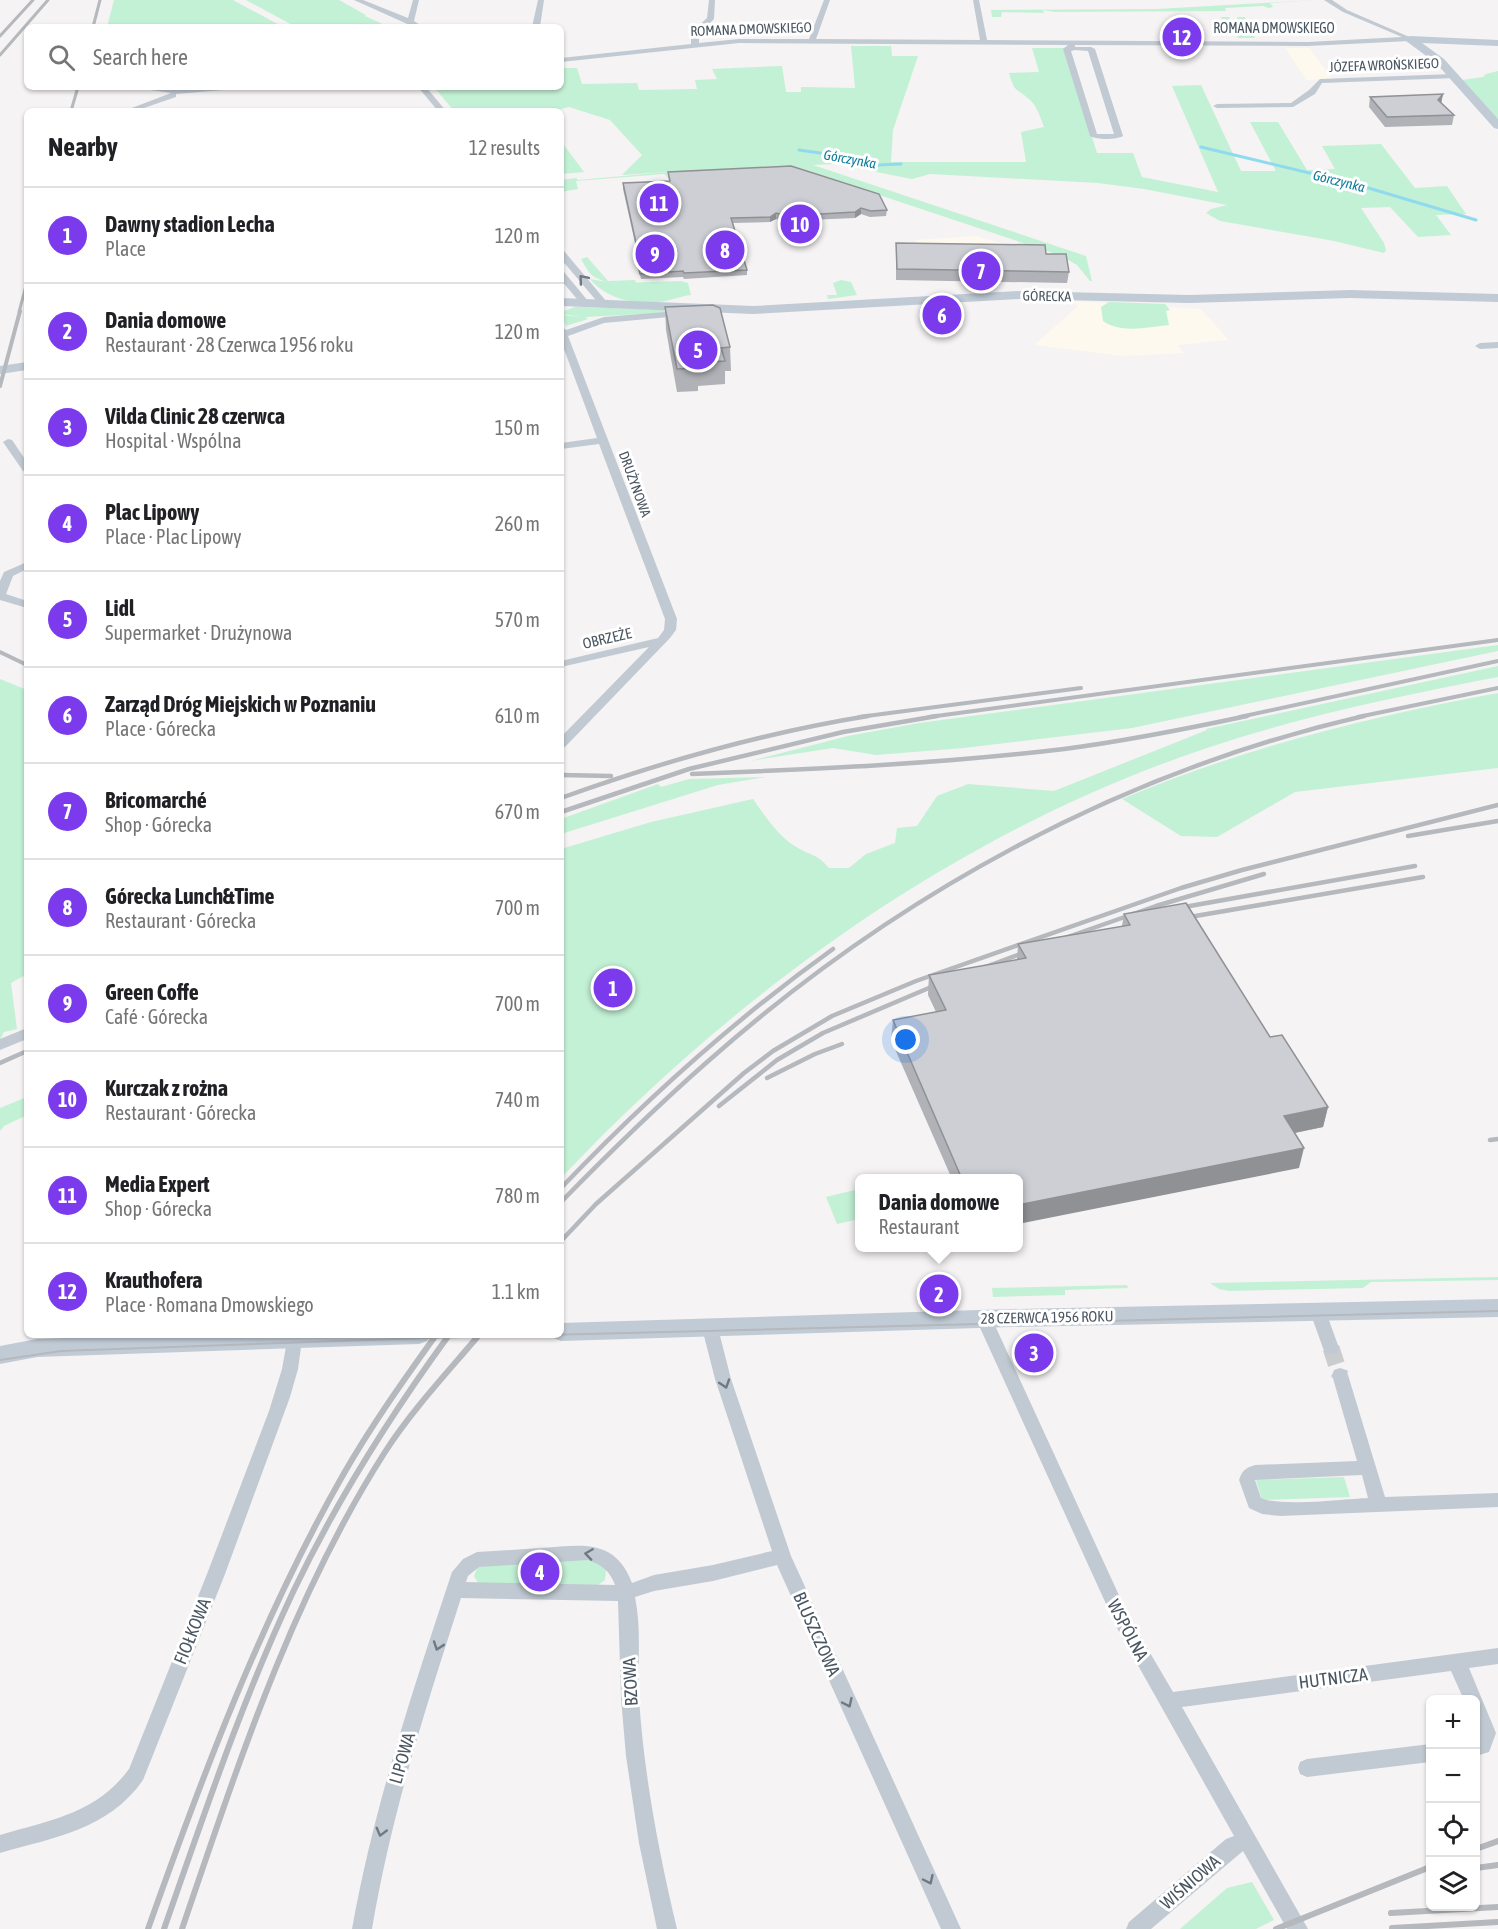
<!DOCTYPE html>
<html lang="en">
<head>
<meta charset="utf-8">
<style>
  body { margin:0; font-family:"Asap Condensed",sans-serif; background:#f2f2f2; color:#202124 }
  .controls { position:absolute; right:18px; bottom:18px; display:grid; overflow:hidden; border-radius:9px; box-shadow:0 2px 4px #0004 }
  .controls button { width:54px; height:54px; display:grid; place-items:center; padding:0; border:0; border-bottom:2px solid #e0e0e0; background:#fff; color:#202124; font:30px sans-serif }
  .you { position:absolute; left:906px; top:1040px; width:21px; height:21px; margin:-15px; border:4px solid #fff; border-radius:50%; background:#1a73e8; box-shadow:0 0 0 9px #1a73e833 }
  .badge { display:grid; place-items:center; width:39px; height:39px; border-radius:50%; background:#7c3aed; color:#fff; font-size:20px; font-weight:700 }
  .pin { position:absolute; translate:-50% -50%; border:3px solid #fff; box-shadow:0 2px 6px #0006 }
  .popup { position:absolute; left:855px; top:1174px; width:168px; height:78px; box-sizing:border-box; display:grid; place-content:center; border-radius:9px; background:#fff; filter:drop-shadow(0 2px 4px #0005); font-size:20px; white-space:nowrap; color:#757577 }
  .popup b { font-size:22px; color:#202124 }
  .popup::after { content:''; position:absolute; left:50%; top:100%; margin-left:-12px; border:12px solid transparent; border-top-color:#fff }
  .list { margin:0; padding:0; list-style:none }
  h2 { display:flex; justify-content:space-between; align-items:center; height:78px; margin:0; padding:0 24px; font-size:26px }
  h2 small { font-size:20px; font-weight:400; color:#757577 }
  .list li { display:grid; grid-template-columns:39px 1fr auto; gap:18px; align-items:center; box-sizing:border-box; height:96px; padding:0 24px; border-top:2px solid #e0e0e0 }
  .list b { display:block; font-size:22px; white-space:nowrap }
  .list p { margin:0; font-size:20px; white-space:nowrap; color:#757577 }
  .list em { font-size:20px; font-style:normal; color:#757577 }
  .icon { flex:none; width:33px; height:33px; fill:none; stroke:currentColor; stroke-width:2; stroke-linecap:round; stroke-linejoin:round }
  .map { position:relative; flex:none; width:1498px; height:1929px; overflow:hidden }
  .search { position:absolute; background:#fff; box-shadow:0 2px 4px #0004; left:24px; top:24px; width:540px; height:66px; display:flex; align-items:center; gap:15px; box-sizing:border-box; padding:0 21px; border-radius:9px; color:#757577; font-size:22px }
  .panel { position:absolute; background:#fff; box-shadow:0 2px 4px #0004; left:24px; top:108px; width:540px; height:1230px; border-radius:9px }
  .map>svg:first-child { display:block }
  .commercial { fill:#fdf9ef }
  .green { fill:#c3f1d5 }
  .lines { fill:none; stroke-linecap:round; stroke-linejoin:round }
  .stream { stroke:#90daee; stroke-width:3 }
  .street-tunnel { stroke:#caccce; stroke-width:17; stroke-dasharray:17 9; stroke-linecap:butt }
  .street { fill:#c1cad2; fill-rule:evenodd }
  .secondary { fill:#c1cbd6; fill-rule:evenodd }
  .tram { stroke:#b5b8bd; stroke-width:2 }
  .rail-far3 { stroke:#b5b8bd; stroke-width:3 }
  .rail-far2 { stroke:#b5b8bd; stroke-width:4 }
  .rail-far1 { stroke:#b5b8bd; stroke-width:4.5 }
  .rail { stroke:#b5b8bd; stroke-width:6 }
  .wall { fill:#b0b2b7 }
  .shaded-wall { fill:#909195 }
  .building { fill:#cdcfd5; stroke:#909195; stroke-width:1.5 }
  .oneway { stroke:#6e7983 }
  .labels { text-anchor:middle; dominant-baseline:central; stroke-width:6; stroke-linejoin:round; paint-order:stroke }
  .far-street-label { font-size:14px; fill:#4a5661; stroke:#fff }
  .far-water-label { font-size:14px; font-style:italic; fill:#0c7c9b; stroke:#fff }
  .street-label { font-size:15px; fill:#4a5661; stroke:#fff }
  .near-street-label { font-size:18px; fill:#4a5661; stroke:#fff }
</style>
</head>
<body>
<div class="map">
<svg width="1498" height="1929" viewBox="0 0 1498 1929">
  <rect width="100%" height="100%" fill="#f5f3f3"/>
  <!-- commercial -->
  <g class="commercial">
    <polygon points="1285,48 1309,48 1333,79 1306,80"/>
    <polygon points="977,236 1044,256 917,254 916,240"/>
    <polygon points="1072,301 1201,309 1229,340 1178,345 1184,353 1123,356 1034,345 1078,306"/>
  </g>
  <!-- green -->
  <g class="green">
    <polygon points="114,0 233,0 283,27 107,27"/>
    <polygon points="246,0 339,0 366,15 365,16 389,27 296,27"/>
    <polygon points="1316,0 1270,3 1273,7 1269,8 1263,6 1225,8 1226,11 1055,12 1043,10 1044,13 1002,12 1001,17 992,17 991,10 1157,9"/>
    <polygon points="1221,17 1229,17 1233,26 1241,25 1237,17 1245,17 1255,38 1238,38 1234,28 1222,28 1220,22 1223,22"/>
    <path d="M851,46H891L892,56H918L893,130L891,162H1026L1021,132L1044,127C1040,118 1038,107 1030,100C1016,87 1015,94 1009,73L1039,72L1032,48H1065L1097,153H1133L1142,177L1218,192L1172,86L1201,85L1241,171H1276L1250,122H1278L1307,170L1335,169L1322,146L1381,144L1415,188L1447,186L1466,214L1436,215L1451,235L1418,237L1390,207L1361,208L1384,243L1386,250L1384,253L1334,241L1220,221L1206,213L1211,209L1227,205L1144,189L1098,183L930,174L912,179L836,164L813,165L1086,256L1092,281H1090L1077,265L1059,255L798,168L668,178L664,174L576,181L578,189L561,192V180L576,178L578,180L668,172L622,175L642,155L610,120L569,107L554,111H454L434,87H561V68H577L582,84L637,83L639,90L697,89L695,80L717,79L712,69L782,66L786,92H801V87L855,88Z"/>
    <polygon points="1498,71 1498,119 1462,80 1483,77 1486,74"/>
    <polygon points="561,141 584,172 561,174"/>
    <path d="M587,257L608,281L635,280L636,283H621L681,281L688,283L691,295C680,296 670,301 659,302C633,305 606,298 590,279L607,282C589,276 590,274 581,259Z"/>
    <polygon points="841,280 851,282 857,295 828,299 827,295 837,295 833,283"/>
    <path d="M1109,302L1165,304L1170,310L1166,311L1169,325C1148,327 1121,334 1103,321L1101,307Z"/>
    <polygon points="575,307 582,307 667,310 664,313 585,317 588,319 566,326 562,315 583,317 562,314 564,311"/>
    <polygon points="1498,645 1498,651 1132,728 964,748 876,755 833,748 750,761 848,736 919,723"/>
    <path d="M1498,666V677C1400,696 1302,716 1207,748C959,831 740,989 561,1178V849L651,822L753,799C765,816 779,838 798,848C813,857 816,853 829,868H849L866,854L895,843L897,828L917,826L937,796L968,784L1054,791L1207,730L1206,729Z"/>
    <polygon points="0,679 27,690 27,974 11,983 17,1029 4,1032 0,1040"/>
    <path d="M1498,693V768L1295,792L1217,837L1181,836L1122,799C1243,748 1368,717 1498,693Z"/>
    <polygon points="766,777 718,785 561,834 561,819 658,784 661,787 689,779"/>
    <polygon points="27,1097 27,1115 4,1126 0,1131 0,1108"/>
    <polygon points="859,1189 859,1219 837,1224 826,1197"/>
    <polygon points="1498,1277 1498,1280 1371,1282 1363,1288 1229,1291 1219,1289 1210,1283"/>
    <polygon points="1127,1285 1128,1288 1065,1290 1065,1295 993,1297 992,1288"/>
    <polygon points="1344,1477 1350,1497 1262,1500 1256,1480"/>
    <polygon points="589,1557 606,1569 605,1580 595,1587 478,1583 474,1576 477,1568 484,1563"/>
    <polygon points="1252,1882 1274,1920 1256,1929 1180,1929 1227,1888"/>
  </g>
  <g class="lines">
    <!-- stream -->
    <g class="stream">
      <polyline points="1201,147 1355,184 1476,220"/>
      <polyline points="799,150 841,156 878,165 901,164"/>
    </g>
    <!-- street-tunnel -->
    <polyline class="street-tunnel" points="1331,1348 1340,1375"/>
    <!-- street -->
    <g class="street">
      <polygon points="354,0 363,0 408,18 413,0 419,0 414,21 423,27 414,27"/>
      <polygon points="538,0 544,0 540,27 532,27"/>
      <path d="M709,0H715L714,19L699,34V43L739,39H809L824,0H830L816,39L980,40L973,0H979L987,40L1308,42L1402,37L1343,12L1324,0H1332L1347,10L1414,39L1410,41L1308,46L1075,45V47H1091L1095,49L1123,136C1116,140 1097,140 1090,136L1063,49L1068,45L739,43L561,62V58L691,44V33L707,18ZM1075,50L1088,51L1114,134H1097L1071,51Z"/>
      <polygon points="1453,74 1456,74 1456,78 1322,83 1315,94 1293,107 1217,108 1213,106 1217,104 1291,103 1309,90 1320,79"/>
      <polygon points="130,87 181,90 239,87 235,89 176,94 176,97 135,111 124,111 171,93"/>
      <polygon points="418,87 426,87 446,111 438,111"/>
      <polygon points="561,250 564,251 606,301 606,305 600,305 561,259"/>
      <polygon points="561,271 564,272 588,301 588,305 582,305 561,280"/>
      <polygon points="677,311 682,314 680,316 604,323 568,336 677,619 676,630 670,638 565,747 561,748 561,737 649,647 561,667 561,661 658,638 664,630 665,619 599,444 561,449 561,443 597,438 561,341 561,326 566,330 604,317"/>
      <polygon points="1498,342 1498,348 1480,349 1475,346 1480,343"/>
      <polygon points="8,439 12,440 27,462 27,472 23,471 3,442"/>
      <polygon points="27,562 27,569 13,576 6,594 27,601 27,608 0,600 0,581 4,572"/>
      <polygon points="27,1028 27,1039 0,1050 0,1039"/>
      <polygon points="1318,1306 1324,1308 1326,1312 1339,1348 1337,1353 1331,1354 1325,1353 1323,1348 1310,1312 1312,1308"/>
      <path d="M984,1313L990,1315L992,1319L1129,1617L1173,1692L1498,1648V1664L1469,1668L1496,1733L1489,1752L1476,1756C1476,1736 1476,1719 1476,1700H1464L1451,1671L1182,1707L1308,1929H1287L1243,1851L1151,1929H1126L1129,1922L1226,1839L1234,1836L1117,1628L976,1319L978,1315Z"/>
      <path d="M710,1322L716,1324L718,1328L731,1379L791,1556L961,1929H941L777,1565L713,1581L654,1591L635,1597C642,1631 637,1665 639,1698C644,1776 659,1853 677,1929H657L639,1843L626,1756L621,1698L618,1601L461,1598C426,1707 391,1815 372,1929H352C374,1806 413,1690 452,1572L463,1559L477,1552C499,1551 521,1549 542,1548C582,1545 615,1538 632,1583L654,1575L713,1565L772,1551L715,1379L702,1328L704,1324ZM588,1560C602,1565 610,1571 615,1585L466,1582L468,1576L479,1567Z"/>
      <path d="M288,1335H298L302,1340L298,1369L290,1397L225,1574L143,1780C108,1830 55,1837 0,1853V1835C50,1820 96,1814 129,1769L207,1574L269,1411L282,1369Z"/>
      <path d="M1340,1368L1346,1370L1348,1375L1385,1497L1498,1493V1507L1280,1516L1262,1514L1249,1508L1239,1480C1242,1471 1245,1468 1255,1465L1357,1461L1332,1375L1334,1370ZM1362,1475L1368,1498C1345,1499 1280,1507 1261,1498L1255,1480Z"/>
      <polygon points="1430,1744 1430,1762 1307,1777 1300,1774 1298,1768 1300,1762 1307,1759"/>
    </g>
    <!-- secondary -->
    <g class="secondary">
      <polygon points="1410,36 1498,40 1498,46 1422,43 1444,59 1498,119 1498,129 1494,128 1436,63 1406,41 1406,37"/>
      <polygon points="1350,290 1498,294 1498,302 1350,298 1189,303 1019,299 753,314 561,306 561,298 753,306 1019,291 1189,295"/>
      <polygon points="27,362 27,370 0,374 0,366"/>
      <polygon points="1498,1299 1498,1317 1011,1327 561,1341 553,1338 551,1335 561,1335 561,1323 1011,1309"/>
      <polygon points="148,1335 431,1335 427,1341 419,1344 37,1357 0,1364 0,1346 37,1339"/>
    </g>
    <!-- tram -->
    <polyline class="tram" points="0,1360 61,1351 425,1338 1498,1311"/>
    <!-- rail-far3 -->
    <g class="rail-far3">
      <polyline points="93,27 100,0"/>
      <polyline points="0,36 33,0"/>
      <polyline points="0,55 48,0"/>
      <polyline points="71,111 78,87"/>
      <polyline points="19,312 27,282"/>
    </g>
    <!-- rail-far2 -->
    <g class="rail-far2">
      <polyline points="0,386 20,311"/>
      <polyline points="0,652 27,665"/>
      <polyline points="859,717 1081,688"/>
      <polyline points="929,717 1498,640"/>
      <polyline points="1240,717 1498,661"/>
      <polyline points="1358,717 1498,688"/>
    </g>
    <!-- rail-far1 -->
    <g class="rail-far1">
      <path d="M692,774C816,769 940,764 1064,749C1125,741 1186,729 1247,716"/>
      <polyline points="561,775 611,776"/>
      <path d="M561,798C661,762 763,733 868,716"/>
      <polyline points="561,812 689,769 843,732 937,716"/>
      <polyline points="1408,836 1498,821"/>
      <polyline points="1173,909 1415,866"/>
      <polyline points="1178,919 1423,877"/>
      <polyline points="1062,939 1156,906 1264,874"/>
      <polyline points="980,969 1034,949"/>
      <polyline points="0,1063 27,1051"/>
      <polyline points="767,1078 815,1054 842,1044"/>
      <polyline points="719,1106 777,1060 823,1033 943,982"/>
      <polyline points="1490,1140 1498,1139"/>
      <path d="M561,1188C645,1100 734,1020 833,949"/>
      <path d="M561,1202C608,1154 656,1107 706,1063C894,896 1119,772 1364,716"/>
      <polyline points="561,1241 596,1204 744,1073 773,1051 832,1016 916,981 1181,888 1242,870 1498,805"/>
    </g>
    <!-- rail -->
    <g class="rail">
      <polyline points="1476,1849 1498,1841"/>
      <polyline points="1476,1868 1498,1865"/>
      <polyline points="1391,1913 1498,1907"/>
      <polyline points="1392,1928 1498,1922"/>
      <path d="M148,1929C203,1774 261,1619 343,1475C371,1426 403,1381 436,1335"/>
      <path d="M164,1929C204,1815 242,1700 294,1590C337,1500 390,1416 449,1335"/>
      <path d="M182,1929C238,1765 291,1599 385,1452C412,1410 447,1373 479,1335"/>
      <polyline points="1276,1929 1430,1867"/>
    </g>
  </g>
  <!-- wall -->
  <g class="wall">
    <polygon points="1443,94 1441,103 1454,115 1452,125 1385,127 1369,107 1370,97"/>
    <polygon points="668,172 887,210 886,216 870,217 861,214 855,218 786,221 776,219 770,222 733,223 747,270 747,275 684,279 683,277 641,279 636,258 635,252 637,252 623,189 623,183 669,181"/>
    <polygon points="896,243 1046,254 1069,272 1067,283 896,280"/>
    <polygon points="665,307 730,347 731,371 725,371 725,384 698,386 698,391 677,392 666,330"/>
    <polygon points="1124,914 1270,1037 1328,1107 1323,1127 1295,1133 1299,1168 1018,1179 952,1179 891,1040 893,1020 936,1012 928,995 929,975 1017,960 1018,944 1122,926"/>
  </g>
  <!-- shaded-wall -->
  <g class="shaded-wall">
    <polygon points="1443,94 1441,104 1438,100"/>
    <polygon points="861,208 861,214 855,218 855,212"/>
    <polygon points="776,213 776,219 770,222 770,217"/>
    <polygon points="1328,1107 1323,1127 1279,1136 1284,1116"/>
    <polygon points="1304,1148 1299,1168 1018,1224 1018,1205"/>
  </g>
  <!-- building -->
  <g class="building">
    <polygon points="1443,94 1438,100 1454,115 1387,117 1370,97"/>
    <polygon points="791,166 879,194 887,210 871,211 861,208 855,212 786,216 776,213 770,217 731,218 747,270 684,273 683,271 640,274 635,252 638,252 623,183 670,181 668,172"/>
    <polygon points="896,243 1045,245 1046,254 1066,254 1069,272 897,269"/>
    <polygon points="713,305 720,308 730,347 721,348 725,361 696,363 698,368 677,369 665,307"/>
    <polygon points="1186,903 1270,1037 1282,1035 1328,1107 1284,1116 1304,1148 1018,1205 1018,1179 962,1179 893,1020 946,1010 929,975 1026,958 1018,944 1130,925 1124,914"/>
  </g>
  <!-- one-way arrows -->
  <defs><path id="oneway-chevron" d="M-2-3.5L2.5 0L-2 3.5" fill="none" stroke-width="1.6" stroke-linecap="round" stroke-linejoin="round" transform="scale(1.5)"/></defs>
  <g class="oneway">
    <use href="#oneway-chevron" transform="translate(583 279) rotate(-130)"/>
    <use href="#oneway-chevron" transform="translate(725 1384) rotate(72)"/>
    <use href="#oneway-chevron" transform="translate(589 1554) rotate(-172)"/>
    <use href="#oneway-chevron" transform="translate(438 1646) rotate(109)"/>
    <use href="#oneway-chevron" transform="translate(848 1703) rotate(65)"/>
    <use href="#oneway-chevron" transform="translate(381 1832) rotate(105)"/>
    <use href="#oneway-chevron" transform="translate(929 1880) rotate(65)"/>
  </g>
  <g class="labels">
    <!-- far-street labels -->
    <g class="far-street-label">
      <text x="1274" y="28">ROMANA DMOWSKIEGO</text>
      <text transform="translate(751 29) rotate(-2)">ROMANA DMOWSKIEGO</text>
      <text transform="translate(1384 65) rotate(-2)">JÓZEFA WROŃSKIEGO</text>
      <text transform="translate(1047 296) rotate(1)">GÓRECKA</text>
      <text transform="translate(635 484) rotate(70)">DRUŻYNOWA</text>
    </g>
    <!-- far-water labels -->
    <g class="far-water-label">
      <text transform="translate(850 159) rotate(10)">Górczynka</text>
      <text transform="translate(1339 181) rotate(14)">Górczynka</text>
    </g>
    <!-- street labels -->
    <g class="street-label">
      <text transform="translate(607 638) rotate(-13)">OBRZEŻE</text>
      <text transform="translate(1047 1317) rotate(-1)">28 CZERWCA 1956 ROKU</text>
    </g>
    <!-- near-street labels -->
    <g class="near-street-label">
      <text transform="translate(1128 1630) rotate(62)">WSPÓLNA</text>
      <text transform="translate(192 1631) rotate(-68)">FIOŁKOWA</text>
      <text transform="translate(817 1634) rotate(66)">BLUSZCZOWA</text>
      <text transform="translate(1333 1678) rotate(-7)">HUTNICZA</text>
      <text transform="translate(630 1682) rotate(-93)">BZOWA</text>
      <text transform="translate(402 1758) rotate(-74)">LIPOWA</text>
      <text transform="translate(1190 1882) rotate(-41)">WIŚNIOWA</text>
    </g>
  </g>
</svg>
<div class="controls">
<button>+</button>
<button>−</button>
<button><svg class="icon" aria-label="locate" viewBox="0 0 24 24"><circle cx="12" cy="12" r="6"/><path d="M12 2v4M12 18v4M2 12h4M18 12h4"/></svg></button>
<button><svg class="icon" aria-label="layers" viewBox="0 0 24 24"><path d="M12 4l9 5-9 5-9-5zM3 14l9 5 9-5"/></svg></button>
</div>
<div class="you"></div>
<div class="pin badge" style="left:613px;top:988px">1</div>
<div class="pin badge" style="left:939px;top:1294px">2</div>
<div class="popup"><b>Dania domowe</b>Restaurant</div>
<div class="pin badge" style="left:1034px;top:1353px">3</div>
<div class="pin badge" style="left:540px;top:1572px">4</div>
<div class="pin badge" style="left:698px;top:350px">5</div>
<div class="pin badge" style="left:942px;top:315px">6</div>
<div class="pin badge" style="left:981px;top:271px">7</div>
<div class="pin badge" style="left:725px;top:250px">8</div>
<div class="pin badge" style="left:655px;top:254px">9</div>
<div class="pin badge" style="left:800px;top:224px">10</div>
<div class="pin badge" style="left:659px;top:203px">11</div>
<div class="pin badge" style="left:1182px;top:37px">12</div>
<div class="search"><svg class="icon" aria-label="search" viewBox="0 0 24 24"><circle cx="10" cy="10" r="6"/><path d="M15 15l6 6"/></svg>Search here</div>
<section class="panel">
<h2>Nearby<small>12 results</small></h2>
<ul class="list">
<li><span class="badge">1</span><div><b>Dawny stadion Lecha</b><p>Place</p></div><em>120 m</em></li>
<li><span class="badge">2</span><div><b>Dania domowe</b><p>Restaurant · 28 Czerwca 1956 roku</p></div><em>120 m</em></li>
<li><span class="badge">3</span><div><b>Vilda Clinic 28 czerwca</b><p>Hospital · Wspólna</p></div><em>150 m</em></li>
<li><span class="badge">4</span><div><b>Plac Lipowy</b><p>Place · Plac Lipowy</p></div><em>260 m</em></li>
<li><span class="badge">5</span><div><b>Lidl</b><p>Supermarket · Drużynowa</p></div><em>570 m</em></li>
<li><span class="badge">6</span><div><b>Zarząd Dróg Miejskich w Poznaniu</b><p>Place · Górecka</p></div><em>610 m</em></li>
<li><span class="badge">7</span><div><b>Bricomarché</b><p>Shop · Górecka</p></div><em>670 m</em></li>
<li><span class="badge">8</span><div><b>Górecka Lunch&amp;Time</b><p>Restaurant · Górecka</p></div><em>700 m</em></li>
<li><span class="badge">9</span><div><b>Green Coffe</b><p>Café · Górecka</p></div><em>700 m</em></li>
<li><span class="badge">10</span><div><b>Kurczak z rożna</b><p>Restaurant · Górecka</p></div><em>740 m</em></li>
<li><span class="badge">11</span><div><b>Media Expert</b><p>Shop · Górecka</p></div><em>780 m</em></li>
<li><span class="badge">12</span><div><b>Krauthofera</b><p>Place · Romana Dmowskiego</p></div><em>1.1 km</em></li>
</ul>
</section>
</div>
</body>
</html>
